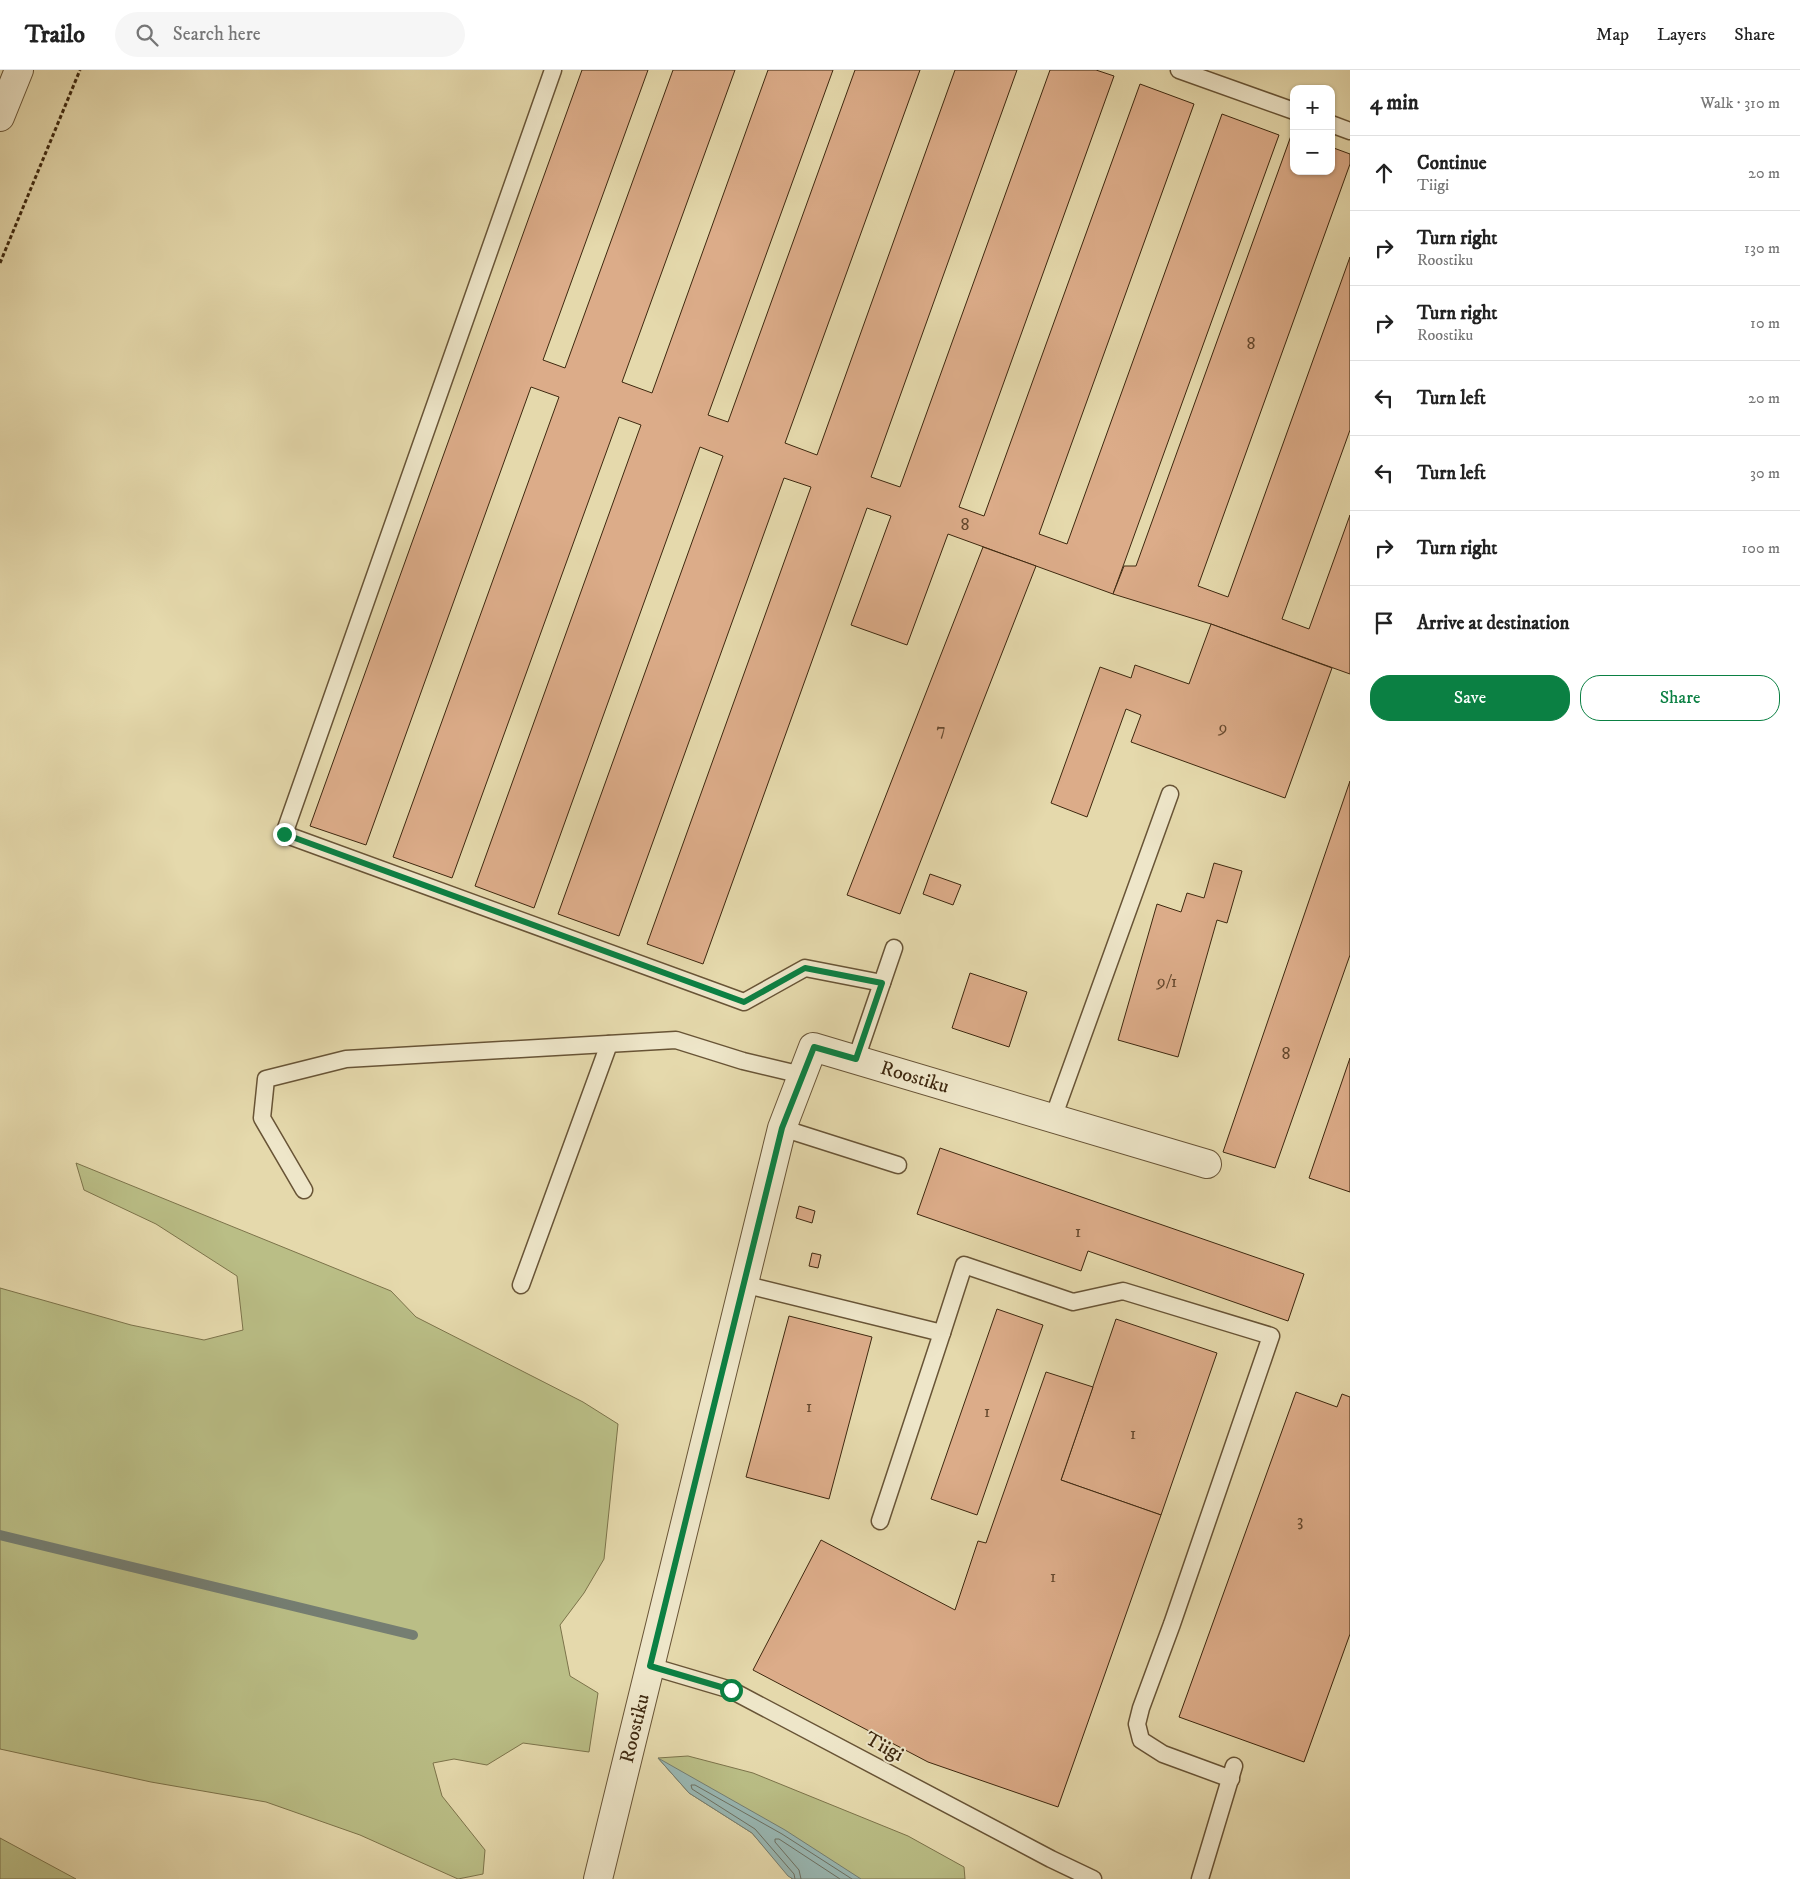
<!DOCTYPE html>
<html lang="en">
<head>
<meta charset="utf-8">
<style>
  body { margin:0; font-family:"IM FELL DW Pica",serif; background:#f6f6f6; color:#222 }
  .controls { position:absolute; right:15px; top:15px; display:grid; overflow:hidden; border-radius:10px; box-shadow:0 1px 4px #0004 }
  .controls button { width:45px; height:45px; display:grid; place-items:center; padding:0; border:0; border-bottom:1px solid #e0e0e0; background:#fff; color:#222; font:25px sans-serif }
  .stop { position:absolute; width:15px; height:15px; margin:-11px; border:4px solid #0b8043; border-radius:50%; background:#fff }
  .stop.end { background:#0b8043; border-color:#fff; box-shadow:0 1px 5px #0008 }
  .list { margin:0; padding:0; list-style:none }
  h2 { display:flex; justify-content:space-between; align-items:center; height:65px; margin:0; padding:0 20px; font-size:21px }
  h2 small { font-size:16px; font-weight:400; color:#767676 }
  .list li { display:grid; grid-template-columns:32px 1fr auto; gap:15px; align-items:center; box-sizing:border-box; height:75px; padding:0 20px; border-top:1px solid #e0e0e0 }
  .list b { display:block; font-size:19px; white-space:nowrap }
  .list p { margin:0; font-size:16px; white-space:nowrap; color:#767676 }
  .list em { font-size:16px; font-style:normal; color:#767676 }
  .actions { display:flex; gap:10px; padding:15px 20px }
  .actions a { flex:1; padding:11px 0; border:1px solid #0b8043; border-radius:20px; text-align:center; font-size:18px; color:#0b8043 }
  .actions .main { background:#0b8043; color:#fff }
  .icon { flex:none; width:28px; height:28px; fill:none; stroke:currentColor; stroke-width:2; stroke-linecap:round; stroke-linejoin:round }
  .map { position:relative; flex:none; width:1350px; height:1809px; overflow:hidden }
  header { display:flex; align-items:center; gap:30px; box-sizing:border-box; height:70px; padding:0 25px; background:#fff; border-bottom:1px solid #e0e0e0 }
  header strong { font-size:24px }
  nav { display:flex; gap:28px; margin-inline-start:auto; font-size:18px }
  .search { width:350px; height:45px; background:#f6f6f6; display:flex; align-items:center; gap:12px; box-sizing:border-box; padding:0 18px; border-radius:28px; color:#767676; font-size:19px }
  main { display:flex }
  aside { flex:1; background:#fff }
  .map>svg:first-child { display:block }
  .green { fill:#babe86; stroke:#7c734a }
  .water { fill:#99b8b4; stroke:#757e72 }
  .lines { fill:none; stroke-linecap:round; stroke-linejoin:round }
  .shore { stroke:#6c7062; stroke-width:1 }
  .stream { stroke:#757e72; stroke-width:10 }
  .building { fill:#dcac89; stroke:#3e280f }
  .service-casing { stroke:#685436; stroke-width:19 }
  .minor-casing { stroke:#685436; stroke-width:30 }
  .tertiary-casing { stroke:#685436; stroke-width:30 }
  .path { stroke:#3e280f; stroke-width:3; stroke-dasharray:4 2.5; stroke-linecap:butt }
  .service { stroke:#eee6c9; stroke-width:16 }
  .minor { stroke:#eee6c9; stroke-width:28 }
  .tertiary { stroke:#eee6c9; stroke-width:28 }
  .route { stroke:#0b8043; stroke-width:6 }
  .labels { text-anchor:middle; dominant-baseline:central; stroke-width:4; stroke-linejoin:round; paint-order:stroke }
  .number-label { font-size:18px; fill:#66492e }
  .street-label { font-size:20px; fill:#3e280f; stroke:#eee6c9 }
</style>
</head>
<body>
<header>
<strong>Trailo</strong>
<div class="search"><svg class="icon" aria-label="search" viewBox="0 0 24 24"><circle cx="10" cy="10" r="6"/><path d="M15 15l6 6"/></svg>Search here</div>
<nav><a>Map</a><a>Layers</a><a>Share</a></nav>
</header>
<main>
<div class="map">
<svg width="1350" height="1809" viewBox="0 0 1350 1809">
  <rect width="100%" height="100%" fill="#e5d9ac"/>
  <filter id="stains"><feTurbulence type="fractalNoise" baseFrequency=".004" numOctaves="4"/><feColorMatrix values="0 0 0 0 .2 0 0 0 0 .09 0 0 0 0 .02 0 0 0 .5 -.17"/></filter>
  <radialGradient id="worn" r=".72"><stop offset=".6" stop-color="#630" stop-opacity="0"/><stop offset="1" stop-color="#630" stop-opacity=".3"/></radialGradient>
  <!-- green -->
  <g class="green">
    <polygon points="76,1093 391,1221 416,1247 583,1332 618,1354 604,1489 584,1523 560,1555 570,1606 598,1623 589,1682 523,1673 487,1695 454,1689 433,1693 442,1726 485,1780 483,1804 458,1809 360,1765 266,1732 151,1712 0,1679 0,1218 131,1255 204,1270 243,1260 237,1206 156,1154 84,1120"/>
    <polygon points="688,1686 753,1703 908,1766 964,1797 965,1809 792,1809 752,1763 689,1723 658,1688"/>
    <polygon points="0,1768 76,1809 0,1809"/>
  </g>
  <!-- water -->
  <polygon class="water" points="658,1688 785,1760 861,1809 793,1809 788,1806 752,1763 689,1723"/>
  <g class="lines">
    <!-- shore -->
    <g class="shore">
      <polyline points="795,1809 794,1804 755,1759 692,1719 691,1715 695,1715 782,1764 852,1809"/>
      <polyline points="801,1809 799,1800 775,1772 775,1769 779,1769 840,1809"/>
    </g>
    <!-- stream -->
    <polyline class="stream" points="0,1465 413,1565"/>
  </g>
  <!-- building -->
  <g class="building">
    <polygon points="582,0 648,0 543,290 565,298 673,0 735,0 622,312 652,323 768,0 833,0 708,345 728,352 855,0 920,0 785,373 817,385 955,0 1017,0 871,407 900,417 1050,0 1096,0 1114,6 959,437 984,446 1140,14 1194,34 1039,464 1067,474 1222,44 1279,65 1113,524 948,464 907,575 851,555 891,446 867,438 703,894 647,874 811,417 784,408 619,866 558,844 723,386 700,377 534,838 475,816 641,355 619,347 452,808 393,787 559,327 531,317 366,775 310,756"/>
    <polygon points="1292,63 1294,63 1294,101 1331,101 1331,77 1350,84 1350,94 1198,516 1228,527 1350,187 1350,360 1282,549 1309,559 1350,445 1350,604 1211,554 1113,524 1124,496 1136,496"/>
    <polygon points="983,477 1036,496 900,844 847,825"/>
    <polygon points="1211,554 1332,598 1285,728 1131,672 1141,645 1126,639 1087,747 1051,733 1100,597 1131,608 1135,595 1189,614"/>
    <polygon points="1350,711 1350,885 1275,1098 1223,1082"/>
    <polygon points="1214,793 1242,801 1227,853 1217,850 1178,987 1118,970 1157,834 1181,842 1187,823 1204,828"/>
    <polygon points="930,804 961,815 953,835 923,824"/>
    <polygon points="970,903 1027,922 1009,977 952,958"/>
    <polygon points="1350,988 1350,1122 1309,1108"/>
    <polygon points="940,1078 1304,1204 1288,1251 1088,1181 1081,1201 917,1144"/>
    <polygon points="799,1136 815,1141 812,1153 796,1148"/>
    <polygon points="812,1183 821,1185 818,1198 809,1196"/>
    <polygon points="997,1239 1043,1255 977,1445 931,1429"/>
    <polygon points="789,1246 872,1267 829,1429 746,1407"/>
    <polygon points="1116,1249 1217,1283 1161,1445 1061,1410"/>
    <polygon points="1046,1302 1093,1317 1061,1410 1161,1445 1058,1737 928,1692 753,1600 821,1470 955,1540 978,1471 986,1473"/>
    <polygon points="1296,1322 1337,1337 1342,1324 1350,1327 1350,1564 1304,1692 1179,1647"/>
  </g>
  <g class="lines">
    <defs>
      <g id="service">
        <polyline points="553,0 284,764 744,932 805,898 882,913"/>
        <polyline points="1179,0 1294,41"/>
        <polyline points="1331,54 1350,61"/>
        <polyline points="856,989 894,878"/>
        <polyline points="1053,1048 1170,724"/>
        <polyline points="782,1058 898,1095"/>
        <polyline points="304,1120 262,1048 266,1009 346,989 676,970 743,991 802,1005"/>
        <polyline points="743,1214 942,1263 880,1451"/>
        <polyline points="521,1215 609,974"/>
        <polyline points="942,1263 964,1195 1073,1232 1123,1221 1271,1266 1172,1554 1141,1638 1137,1654 1141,1670 1163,1684 1231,1709"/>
        <polyline points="650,1596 731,1620 1051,1789 1093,1809"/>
        <polyline points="1200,1809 1234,1696"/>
      </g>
      <g id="minor">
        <path id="s1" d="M598,1809L782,1058L813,977L1207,1094"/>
      </g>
      <polyline id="tertiary" points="0,47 19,0"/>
    </defs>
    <!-- service casing -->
    <use href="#service" class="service-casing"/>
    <!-- minor casing -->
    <use href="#minor" class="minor-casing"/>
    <!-- tertiary casing -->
    <use href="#tertiary" class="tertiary-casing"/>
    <!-- path -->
    <polyline class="path" points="0,193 80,0"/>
    <!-- service -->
    <use href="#service" class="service"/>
    <!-- minor -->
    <use href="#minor" class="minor"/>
    <!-- tertiary -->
    <use href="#tertiary" class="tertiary"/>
  </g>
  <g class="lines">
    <!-- route -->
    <polyline class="route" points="284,764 744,932 805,898 882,913 856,989 814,977 782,1058 650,1596 731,1620"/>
  </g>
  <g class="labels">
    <!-- number labels -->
    <g class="number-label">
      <text x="1251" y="274">8</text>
      <text x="965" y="455">8</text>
      <text x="1223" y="658">9</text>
      <text x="941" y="660">7</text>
      <text x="1167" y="912">9/1</text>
      <text x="1286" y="984">8</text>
      <text x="1078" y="1162">1</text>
      <text x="809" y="1337">1</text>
      <text x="987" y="1342">1</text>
      <text x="1133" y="1364">1</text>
      <text x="1300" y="1451">3</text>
      <text x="1053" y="1507">1</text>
    </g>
    <!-- street labels -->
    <g class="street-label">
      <text stroke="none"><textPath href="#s1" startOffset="966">Roostiku</textPath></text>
      <text stroke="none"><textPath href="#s1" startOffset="155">Roostiku</textPath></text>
      <text transform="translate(884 1677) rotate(28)">Tiigi</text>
    </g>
  </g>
  <rect width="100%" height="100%" filter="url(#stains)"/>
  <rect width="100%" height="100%" fill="url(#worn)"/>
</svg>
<div class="controls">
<button>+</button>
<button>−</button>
</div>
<div class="stop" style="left:731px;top:1620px"></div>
<div class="stop end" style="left:284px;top:764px"></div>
</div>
<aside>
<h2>4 min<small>Walk · 310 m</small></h2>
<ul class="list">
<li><svg class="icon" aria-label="ahead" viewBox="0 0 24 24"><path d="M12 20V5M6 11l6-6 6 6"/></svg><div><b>Continue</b><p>Tiigi</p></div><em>20 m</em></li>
<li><svg class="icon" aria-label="right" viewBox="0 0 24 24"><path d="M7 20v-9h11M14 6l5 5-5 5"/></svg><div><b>Turn right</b><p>Roostiku</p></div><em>130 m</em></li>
<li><svg class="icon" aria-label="right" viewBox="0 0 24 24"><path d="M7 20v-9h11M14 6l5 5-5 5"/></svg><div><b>Turn right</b><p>Roostiku</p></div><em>10 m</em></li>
<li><svg class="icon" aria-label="left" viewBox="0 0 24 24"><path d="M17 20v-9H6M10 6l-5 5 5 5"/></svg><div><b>Turn left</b></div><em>20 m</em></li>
<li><svg class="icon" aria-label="left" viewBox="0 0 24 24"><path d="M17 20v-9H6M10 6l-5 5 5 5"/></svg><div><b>Turn left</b></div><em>30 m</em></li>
<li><svg class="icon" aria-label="right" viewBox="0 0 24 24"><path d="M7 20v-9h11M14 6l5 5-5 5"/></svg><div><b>Turn right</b></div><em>100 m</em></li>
<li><svg class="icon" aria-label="arrive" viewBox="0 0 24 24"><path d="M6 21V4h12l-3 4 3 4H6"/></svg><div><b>Arrive at destination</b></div></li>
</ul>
<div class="actions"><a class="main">Save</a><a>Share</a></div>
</aside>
</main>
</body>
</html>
